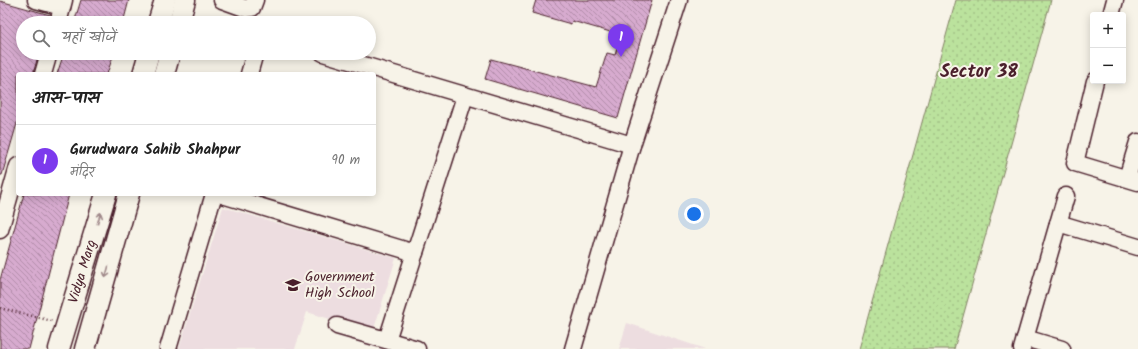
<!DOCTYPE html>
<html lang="hi">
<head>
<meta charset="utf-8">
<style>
  body { margin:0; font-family:Kalam,"Playpen Sans Deva",sans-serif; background:#f6f6f6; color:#222 }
  .controls { position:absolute; right:12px; top:12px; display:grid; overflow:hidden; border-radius:4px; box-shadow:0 2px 10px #0003 }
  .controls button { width:36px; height:36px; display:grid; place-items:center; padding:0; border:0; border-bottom:1px solid #e0e0e0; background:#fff; color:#222; font:20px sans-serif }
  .you { position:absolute; left:694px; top:214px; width:14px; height:14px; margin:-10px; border:3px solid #fff; border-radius:50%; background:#1a73e8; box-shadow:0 0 0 6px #1a73e833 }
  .badge { display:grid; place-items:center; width:26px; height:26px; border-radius:50%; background:#7c3aed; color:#fff; font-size:13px; font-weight:700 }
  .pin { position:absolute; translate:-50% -33px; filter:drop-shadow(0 1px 2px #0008) }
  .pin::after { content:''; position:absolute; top:21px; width:14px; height:12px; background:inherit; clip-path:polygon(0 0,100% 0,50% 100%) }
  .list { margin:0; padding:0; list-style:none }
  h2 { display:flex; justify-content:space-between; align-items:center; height:52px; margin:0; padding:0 16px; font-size:17px }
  h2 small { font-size:13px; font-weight:400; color:#767676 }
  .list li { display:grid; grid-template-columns:26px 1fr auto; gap:12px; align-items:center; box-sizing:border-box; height:72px; padding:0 16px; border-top:1px solid #e0e0e0 }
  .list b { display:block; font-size:15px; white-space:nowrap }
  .list p { margin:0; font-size:13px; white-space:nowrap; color:#767676 }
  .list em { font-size:13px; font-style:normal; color:#767676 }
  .icon { flex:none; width:22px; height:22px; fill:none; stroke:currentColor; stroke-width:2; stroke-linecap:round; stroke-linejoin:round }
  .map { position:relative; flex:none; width:1138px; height:349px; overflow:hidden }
  .search { position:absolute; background:#fff; box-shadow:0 2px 10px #0003; left:16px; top:16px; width:360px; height:44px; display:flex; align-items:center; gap:10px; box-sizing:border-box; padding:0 14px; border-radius:22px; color:#767676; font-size:15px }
  .panel { position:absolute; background:#fff; box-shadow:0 2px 10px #0003; left:16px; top:72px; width:360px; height:124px; border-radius:4px }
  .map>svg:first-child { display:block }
  .built { fill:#eddde0 }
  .park { fill:url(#park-dots); stroke:#828064 }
  .building { fill:url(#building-back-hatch); stroke:#4a1f2b }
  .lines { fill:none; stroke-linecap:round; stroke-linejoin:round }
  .minor-casing { stroke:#4a1f2b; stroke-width:19 }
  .major-casing { stroke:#4a1f2b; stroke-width:23 }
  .path { stroke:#4a1f2b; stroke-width:2.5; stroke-dasharray:1 3; stroke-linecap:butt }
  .minor { stroke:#f7f3e8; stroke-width:16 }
  .major { stroke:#f7f3e8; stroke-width:20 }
  .oneway { stroke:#a0898a }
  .labels { text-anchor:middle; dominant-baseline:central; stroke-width:4; stroke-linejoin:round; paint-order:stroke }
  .street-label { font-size:14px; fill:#4a1f2b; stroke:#f7f3e8 }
  .poi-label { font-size:14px; fill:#4a1f2b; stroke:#f7f3e8; text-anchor:start }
  .district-label { font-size:18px; font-weight:bold; fill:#4a1f2b; stroke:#f7f3e8 }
</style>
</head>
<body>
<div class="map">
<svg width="1138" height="349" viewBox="0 0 1138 349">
  <defs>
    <pattern id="park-dots" width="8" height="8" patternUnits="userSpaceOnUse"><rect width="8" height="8" fill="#bbe29d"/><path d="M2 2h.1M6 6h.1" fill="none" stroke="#a2c187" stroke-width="1.8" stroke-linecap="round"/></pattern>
    <pattern id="building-back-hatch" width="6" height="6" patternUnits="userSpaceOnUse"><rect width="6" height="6" fill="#d7abcf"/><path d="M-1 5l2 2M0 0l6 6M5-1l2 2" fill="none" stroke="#b08ba8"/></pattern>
  </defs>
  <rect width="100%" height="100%" fill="#f7f3e8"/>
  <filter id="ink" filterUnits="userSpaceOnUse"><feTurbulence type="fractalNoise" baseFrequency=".025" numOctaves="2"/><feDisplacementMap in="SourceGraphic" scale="8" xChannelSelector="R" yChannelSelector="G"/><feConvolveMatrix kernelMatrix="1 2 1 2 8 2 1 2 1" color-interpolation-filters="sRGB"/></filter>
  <g filter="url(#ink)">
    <!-- built -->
    <g class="built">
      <polygon points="223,207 396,258 373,332 307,312 295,349 179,349"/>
      <polygon points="627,323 705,349 619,349"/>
    </g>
    <!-- park -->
    <polygon class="park" points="956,0 1051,0 954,349 859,349"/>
    <!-- building -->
    <g class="building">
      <polygon points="81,0 129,0 123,23 74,23"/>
      <polygon points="536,0 652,0 618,118 485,79 491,59 596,87 607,53 615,55 621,35 572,21 571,24 532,13"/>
      <polygon points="0,1 50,15 49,23 23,23 23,53 39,53 33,74 18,74 18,120 2,175 0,175"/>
      <polygon points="64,53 114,53 107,74 57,74"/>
      <polygon points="24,194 69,194 29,349 0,349 0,280"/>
    </g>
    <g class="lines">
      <defs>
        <g id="minor">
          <polyline points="36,0 62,7"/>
          <polyline points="222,0 247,9 252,8 255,0"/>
          <polyline points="1111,15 1115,0"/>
          <polyline points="58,23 64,0"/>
          <polyline points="323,53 632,145"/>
          <polyline points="43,74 49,53"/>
          <polyline points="249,74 255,53"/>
          <polyline points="1095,81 1075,163 1138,182"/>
          <polyline points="1127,178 1138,142"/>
          <polyline points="219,194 415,253"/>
          <polyline points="1058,223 1138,247"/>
          <polyline points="0,230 18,166"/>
          <polyline points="337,326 417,349"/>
          <polyline points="1025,338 1062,349"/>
          <polyline points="387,340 465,96"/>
          <polyline points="168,349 214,194"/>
          <polyline points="573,349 632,145 679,0"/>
          <polyline points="1022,349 1066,196"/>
        </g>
        <g id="major">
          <polyline points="158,23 165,0"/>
          <polyline points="179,23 185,0"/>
          <polyline points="143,74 149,53"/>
          <polyline points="164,74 170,53"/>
          <path id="s1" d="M59,349L106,194"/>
          <polyline points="85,349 129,194"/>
        </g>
      </defs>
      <!-- minor casing -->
      <use href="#minor" class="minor-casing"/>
      <!-- major casing -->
      <use href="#major" class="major-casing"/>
      <!-- path -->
      <polyline class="path" points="0,308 52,321"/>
      <!-- minor -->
      <use href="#minor" class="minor"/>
      <!-- major -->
      <use href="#major" class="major"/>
    </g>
    <!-- one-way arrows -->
    <defs><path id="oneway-shaft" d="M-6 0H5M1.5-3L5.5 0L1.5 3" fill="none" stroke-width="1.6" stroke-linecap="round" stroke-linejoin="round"/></defs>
    <g class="oneway">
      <use href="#oneway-shaft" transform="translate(99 218) rotate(-73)"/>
      <use href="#oneway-shaft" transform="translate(107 272) rotate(106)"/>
    </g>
  </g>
  <!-- icons -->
  <defs>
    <symbol id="school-bare" viewBox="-9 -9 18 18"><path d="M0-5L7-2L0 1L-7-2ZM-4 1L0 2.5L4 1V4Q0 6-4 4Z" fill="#4a1f2b" stroke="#f7f3e8" stroke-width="2.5" paint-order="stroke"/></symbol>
  </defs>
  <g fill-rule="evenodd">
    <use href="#school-bare" x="282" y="274" width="22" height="22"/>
  </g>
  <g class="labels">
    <!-- street labels -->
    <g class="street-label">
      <text stroke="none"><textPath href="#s1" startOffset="81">Vidya Marg</textPath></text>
    </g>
    <!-- poi labels -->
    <g class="poi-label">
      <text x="305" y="277">Government<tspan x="305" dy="16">High School</tspan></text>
    </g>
    <!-- district labels -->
    <g class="district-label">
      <text x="979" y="72">Sector 38</text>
    </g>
  </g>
</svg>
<div class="controls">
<button>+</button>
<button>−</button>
</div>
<div class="you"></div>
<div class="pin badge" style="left:621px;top:57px">1</div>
<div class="search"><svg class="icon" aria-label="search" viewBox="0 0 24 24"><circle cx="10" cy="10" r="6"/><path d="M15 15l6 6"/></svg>यहाँ खोजें</div>
<section class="panel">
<h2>आस-पास<small></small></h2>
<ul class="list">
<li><span class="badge">1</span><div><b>Gurudwara Sahib Shahpur</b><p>मंदिर</p></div><em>90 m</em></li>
</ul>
</section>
</div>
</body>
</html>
